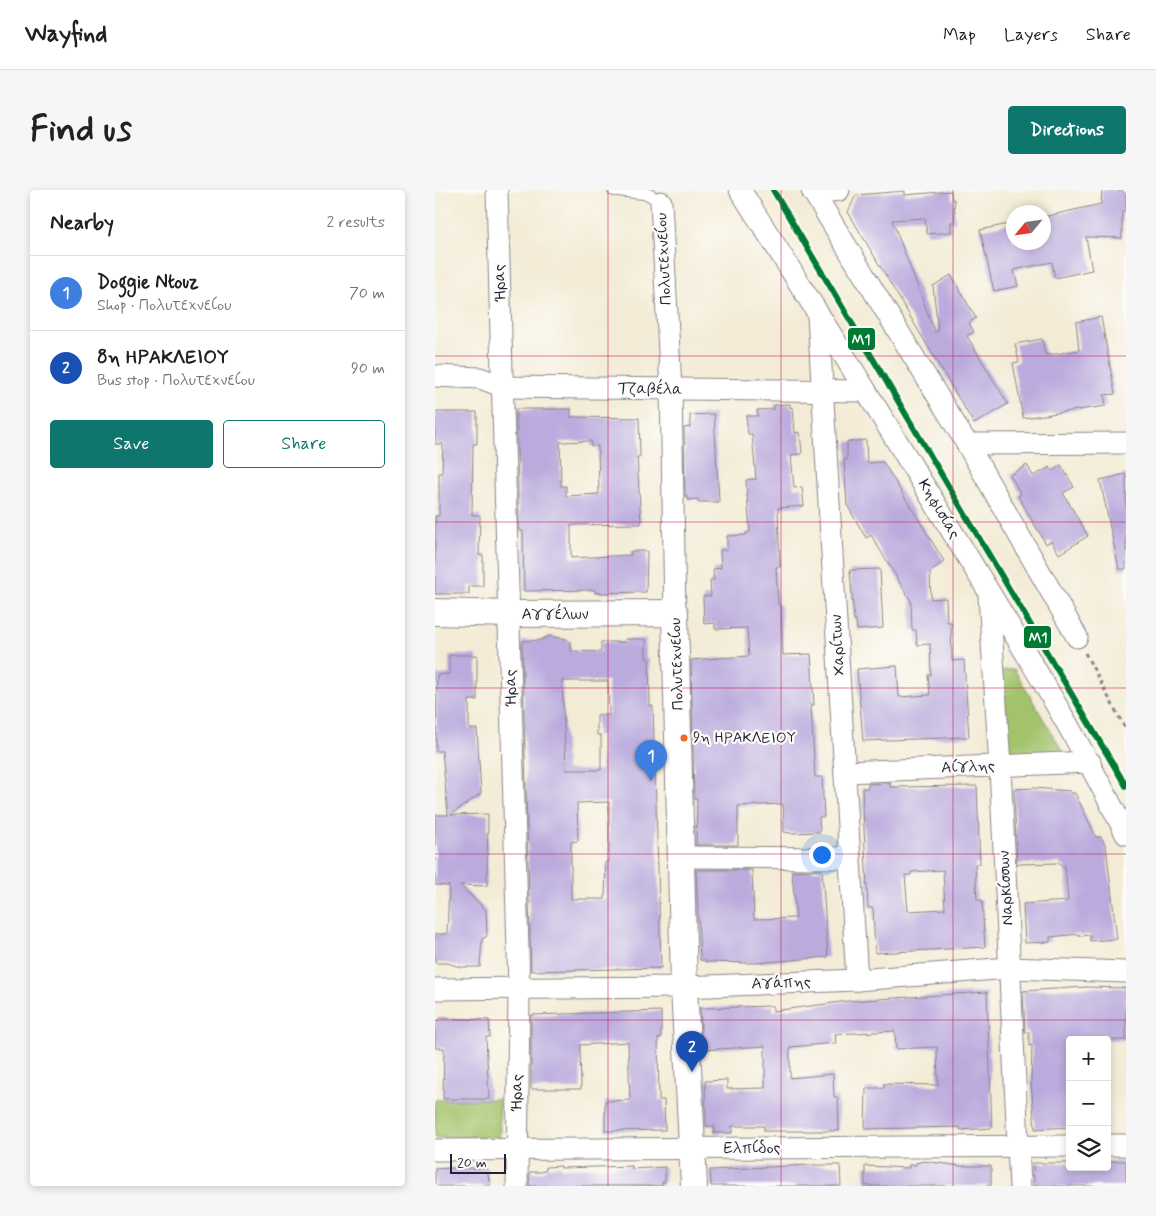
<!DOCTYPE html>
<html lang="en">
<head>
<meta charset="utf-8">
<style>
  body { margin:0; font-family:Mynerve,sans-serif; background:#f6f6f6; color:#202124 }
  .controls { position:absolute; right:15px; bottom:15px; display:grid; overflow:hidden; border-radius:5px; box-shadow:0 2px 8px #0003 }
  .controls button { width:45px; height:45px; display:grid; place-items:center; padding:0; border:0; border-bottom:1px solid #e0e0e0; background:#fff; color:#202124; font:25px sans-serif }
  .compass { position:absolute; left:571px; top:15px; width:45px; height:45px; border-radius:50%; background:#fff; box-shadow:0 2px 8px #0003; rotate:241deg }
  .scale { position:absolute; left:15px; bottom:12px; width:56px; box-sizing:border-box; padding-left:5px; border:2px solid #22223b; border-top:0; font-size:14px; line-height:18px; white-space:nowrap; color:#22223b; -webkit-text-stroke:4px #fdfcf7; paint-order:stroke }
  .you { position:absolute; left:386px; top:664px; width:18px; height:18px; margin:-12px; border:4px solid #fff; border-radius:50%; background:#1a73e8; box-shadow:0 0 0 8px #1a73e833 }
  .badge { display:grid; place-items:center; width:32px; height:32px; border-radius:50%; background:#0f766e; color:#fff; font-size:16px; font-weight:700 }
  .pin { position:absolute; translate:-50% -41px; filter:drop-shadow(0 1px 2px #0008) }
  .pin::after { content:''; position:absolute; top:26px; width:18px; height:15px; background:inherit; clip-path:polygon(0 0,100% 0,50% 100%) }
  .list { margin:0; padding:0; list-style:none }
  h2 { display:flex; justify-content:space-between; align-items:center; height:65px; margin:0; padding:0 20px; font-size:21px }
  h2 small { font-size:16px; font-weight:400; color:#757577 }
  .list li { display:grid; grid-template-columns:32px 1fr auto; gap:15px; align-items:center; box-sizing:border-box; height:75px; padding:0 20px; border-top:1px solid #e0e0e0 }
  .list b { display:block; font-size:19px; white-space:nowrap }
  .list p { margin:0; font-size:16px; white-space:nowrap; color:#757577 }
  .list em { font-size:16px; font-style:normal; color:#757577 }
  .actions { display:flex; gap:10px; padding:15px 20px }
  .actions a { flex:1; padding:11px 0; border:1px solid #0f766e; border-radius:5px; text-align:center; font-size:18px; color:#0f766e }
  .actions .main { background:#0f766e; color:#fff }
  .icon { flex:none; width:28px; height:28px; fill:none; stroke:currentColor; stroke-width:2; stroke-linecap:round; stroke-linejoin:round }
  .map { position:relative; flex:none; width:691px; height:996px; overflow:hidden; border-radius:5px }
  header { display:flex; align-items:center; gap:30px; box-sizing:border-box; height:70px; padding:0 25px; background:#fff; border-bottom:1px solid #e0e0e0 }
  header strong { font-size:24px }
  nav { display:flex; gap:28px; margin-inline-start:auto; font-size:18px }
  .intro { display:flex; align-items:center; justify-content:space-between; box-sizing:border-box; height:120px; padding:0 30px }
  h1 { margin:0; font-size:35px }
  .button { padding:12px 22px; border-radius:5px; background:#0f766e; color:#fff; font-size:18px; font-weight:700 }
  main { display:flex; gap:30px; padding:0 30px }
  aside { flex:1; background:#fff; border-radius:5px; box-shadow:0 2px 8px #0003 }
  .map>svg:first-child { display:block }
  .green { fill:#a2c36b; stroke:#627253 }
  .building { fill:#baaadd; fill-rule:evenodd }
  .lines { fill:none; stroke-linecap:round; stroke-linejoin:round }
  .service-casing { stroke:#8a8688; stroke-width:13 }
  .minor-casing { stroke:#8a8688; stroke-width:23 }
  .tertiary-casing { stroke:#8a8688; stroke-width:28 }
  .path { stroke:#8a8688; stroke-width:3; stroke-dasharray:4 4; stroke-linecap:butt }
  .service { stroke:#fff; stroke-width:11 }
  .minor { stroke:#fff; stroke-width:21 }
  .tertiary { stroke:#fff; stroke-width:26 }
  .metro-1-casing { stroke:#fdfcf7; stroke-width:10 }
  .metro-1 { stroke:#007a33; stroke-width:6 }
  .grid { fill:none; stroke:#c2185b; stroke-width:1; stroke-opacity:0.55 }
  .bus-dot { fill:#f26522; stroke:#fdfcf7; stroke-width:2 }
  .labels { text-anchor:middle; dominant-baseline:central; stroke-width:4.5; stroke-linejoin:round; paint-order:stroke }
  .bus-label { font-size:15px; fill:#22223b; stroke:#fdfcf7; text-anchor:start }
  .street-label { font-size:16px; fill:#22223b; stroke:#fdfcf7 }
  .line-badge { stroke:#fdfcf7; stroke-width:2 }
  .badge-label { font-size:14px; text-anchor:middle; font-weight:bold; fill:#fff }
</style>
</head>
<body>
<header>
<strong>Wayfind</strong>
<nav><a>Map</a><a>Layers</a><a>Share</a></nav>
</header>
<div class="intro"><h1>Find us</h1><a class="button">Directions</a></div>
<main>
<aside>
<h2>Nearby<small>2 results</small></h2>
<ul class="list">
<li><span class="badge" style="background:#3f7fe0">1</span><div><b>Doggie Ntouz</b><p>Shop · Πολυτεχνείου</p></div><em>70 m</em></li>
<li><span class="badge" style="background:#1a4fb4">2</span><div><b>8η ΗΡΑΚΛΕΙΟΥ</b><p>Bus stop · Πολυτεχνείου</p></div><em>90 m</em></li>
</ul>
<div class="actions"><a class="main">Save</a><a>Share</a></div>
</aside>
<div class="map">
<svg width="691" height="996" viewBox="0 0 691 996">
  <rect width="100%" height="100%" fill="#fdfcf7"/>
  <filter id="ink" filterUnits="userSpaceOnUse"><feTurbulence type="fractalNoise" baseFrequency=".02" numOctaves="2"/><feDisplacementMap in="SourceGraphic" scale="10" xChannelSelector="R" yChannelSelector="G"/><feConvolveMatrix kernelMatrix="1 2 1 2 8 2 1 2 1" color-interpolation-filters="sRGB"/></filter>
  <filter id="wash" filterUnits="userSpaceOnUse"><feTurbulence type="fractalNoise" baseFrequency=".0096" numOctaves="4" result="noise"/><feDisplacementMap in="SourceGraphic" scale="20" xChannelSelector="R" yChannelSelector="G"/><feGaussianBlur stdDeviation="1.12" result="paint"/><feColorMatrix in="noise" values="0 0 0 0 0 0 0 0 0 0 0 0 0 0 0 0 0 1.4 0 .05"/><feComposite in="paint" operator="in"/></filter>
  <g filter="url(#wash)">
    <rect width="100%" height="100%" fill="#f3ebd5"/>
    <!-- green -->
    <g class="green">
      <polygon points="579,479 629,564 568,563 565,481"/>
      <polygon points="64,909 65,947 0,948 0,910"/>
    </g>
    <g id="blocks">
      <!-- building -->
      <g class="building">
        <polygon points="667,0 691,0 691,21 687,21 687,48 651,47 657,80 620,88 617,72 579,80 583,96 559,101 545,40 578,33 578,52 608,52 608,27 666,14"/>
        <polygon points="470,1 470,5 516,1 517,10 519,9 520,32 516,32 516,42 492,44 490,28 457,30 500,142 503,141 498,96 516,85 541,128 534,133 539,142 532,146 573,214 539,234 413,22 421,5"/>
        <polygon points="666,127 680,204 669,205 671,216 588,228 578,173 584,172 580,154 607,149 610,164 614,165 644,160 641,132"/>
        <polygon points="355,214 355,218 358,217 360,243 365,242 367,264 356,265 359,298 367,297 369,316 343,318 345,377 341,377 343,415 346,415 348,465 376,464 379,515 376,515 380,587 387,587 389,627 384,627 385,642 355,643 349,642 348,614 303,616 303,655 261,655 262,609 259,609 256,470 314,466 312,438 280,439 280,433 269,434 268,406 276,406 275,390 279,390 278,379 286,378 285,360 292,360 292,346 311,345 311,343 315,342 311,290 321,289 317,244 313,244 311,226 323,226 322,220 339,219 339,215"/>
        <path d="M81,219H136V227H139L204,228L205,267H202L206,334L136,335V368L196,365V361H212L211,402L160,403V400L89,401L88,341H84ZM156,251V256H163L164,304L131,306V296H126L125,252Z"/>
        <polygon points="0,222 42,222 42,254 38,254 37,325 45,325 44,365 48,365 48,396 34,396 34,404 0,404 0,326 4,326 4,283 7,283 8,254 0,254"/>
        <polygon points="279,224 284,312 263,312 263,309 253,310 253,307 250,307 249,238 255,237 255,225"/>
        <polygon points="431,250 432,273 448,272 509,371 495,382 496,409 511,408 512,432 516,432 517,471 529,470 534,547 428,551 422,479 462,476 464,507 495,505 493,485 496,485 495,454 482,455 481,440 477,440 476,411 436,345 431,348 412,315 409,270 412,270 412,252"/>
        <polygon points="592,275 598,286 615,277 617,281 626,275 639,297 628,303 653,346 624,364 616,351 611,354 583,306 586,304 575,285"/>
        <polygon points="691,284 691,379 684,379 665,290"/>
        <polygon points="445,379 448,438 422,440 421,430 419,430 415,380"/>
        <path d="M114,446L131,449L136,452V461L166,462V452H191L190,449H211V468H214L215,516H218L226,778L96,781L87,451L106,450ZM127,491H173L174,525H162V545H166V580H131ZM174,612V672H171L170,709H136V652L143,651L142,613Z"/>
        <polygon points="14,465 42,465 42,510 34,510 34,539 42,539 46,603 16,625 53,624 52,696 25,695 51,720 52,746 47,749 45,777 25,777 12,773 0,773 0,744 12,744 14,696 0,695 0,625 13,625 7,561 1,561 2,485 14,484"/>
        <path d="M455,593V597L542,596L545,674H540L542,710H547L550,757L440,763L438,718H433L427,598H433V594ZM508,680L510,719L473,721L470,685H476V682Z"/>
        <polygon points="600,598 635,601 635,603 640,603 661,647 666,647 671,656 682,749 655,751 655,745 644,746 644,744 615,747 615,752 590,753 588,714 633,711 630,676 626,676 625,673 582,674 579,599"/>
        <polygon points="261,680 317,680 319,729 361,728 357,681 387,680 393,767 320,773 270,772 270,770 265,770"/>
        <polygon points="651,797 691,798 691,850 635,850 635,937 600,939 596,892 597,855 594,856 594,842 590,842 588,801"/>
        <polygon points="552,802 557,938 525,940 525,937 430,939 431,898 449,898 449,894 503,895 502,857 461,859 460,841 400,844 401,853 355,857 355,888 398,884 399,907 403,907 404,941 329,941 329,936 297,936 297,943 279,943 279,936 271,936 270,891 292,890 292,899 330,898 330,856 267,860 265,818 338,816 338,821 413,811"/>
        <polygon points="226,821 226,848 223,848 224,910 229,910 230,940 170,941 170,911 195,910 193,852 145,855 146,899 96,899 96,825"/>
        <polygon points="5,828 54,830 55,847 51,847 54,909 8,909 9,858 0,858 0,831 4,831"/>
        <polygon points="489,971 525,976 556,976 556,996 430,996 430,976 474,978 474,975 481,975 481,973"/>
        <polygon points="672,971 691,971 691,996 599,996 598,973 635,973 635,977 672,977"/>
        <polygon points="374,975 405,975 406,996 276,996 275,980"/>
        <polygon points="126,976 126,978 197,976 197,979 230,977 230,992 227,992 227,996 94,996 95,982 106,982 111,980 111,977"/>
        <polygon points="16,978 52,978 55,996 0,996 0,979"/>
      </g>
    </g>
  </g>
  <g filter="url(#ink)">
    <use href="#blocks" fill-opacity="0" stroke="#8a8688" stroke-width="1"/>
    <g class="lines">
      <defs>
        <polyline id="service" points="178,0 213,4 226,12"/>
        <g id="minor">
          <polyline points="62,0 84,798 82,996"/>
          <path d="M305,0C375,109 443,220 510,330C573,433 637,536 691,644"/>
          <polyline points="377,0 532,254 642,447"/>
          <polyline points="378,3 404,0"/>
          <polyline points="226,12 236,199 240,423"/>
          <polyline points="383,125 422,790"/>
          <polyline points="0,186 45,188 69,197 431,201"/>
          <polyline points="532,254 691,253"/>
          <polyline points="554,406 565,576 585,996"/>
          <polyline points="410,582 655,572"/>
          <polyline points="247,667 415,668"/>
          <polyline points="0,799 249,797 422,790 574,778 691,782"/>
          <polyline points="672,955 691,955"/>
          <polyline points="0,960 635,956"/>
        </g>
        <polyline id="tertiary" points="0,422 74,424 240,423 249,797 259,996"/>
      </defs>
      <!-- service casing -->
      <use href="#service" class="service-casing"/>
      <!-- minor casing -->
      <use href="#minor" class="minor-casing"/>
      <!-- tertiary casing -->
      <use href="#tertiary" class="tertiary-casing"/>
      <!-- path -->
      <polyline class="path" points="650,463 691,540"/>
      <!-- service -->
      <use href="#service" class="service"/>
      <!-- minor -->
      <use href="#minor" class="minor"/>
      <!-- tertiary -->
      <use href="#tertiary" class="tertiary"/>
      <defs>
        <polyline id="metro-1" points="338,0 691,596"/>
      </defs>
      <!-- metro-1 casing -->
      <use href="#metro-1" class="metro-1-casing"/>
      <!-- metro-1 -->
      <use href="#metro-1" class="metro-1"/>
    </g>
  </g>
  <!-- grid -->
  <path class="grid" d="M173,0V996M346,0V996M518,0V996M0,166H691M0,332H691M0,498H691M0,664H691M0,830H691"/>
  <!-- markers -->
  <circle class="bus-dot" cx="249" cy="548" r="4.5"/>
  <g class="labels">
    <!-- bus labels -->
    <g class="bus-label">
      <text x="258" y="548">9η ΗΡΑΚΛΕΙΟΥ</text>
    </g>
    <!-- street labels -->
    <g class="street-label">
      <text transform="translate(229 69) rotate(-93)">Πολυτεχνείου</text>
      <text transform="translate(65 93) rotate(-92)">Ήρας</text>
      <text transform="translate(215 199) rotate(1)">Τζαβέλα</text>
      <text transform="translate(504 319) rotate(59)">Κηφισίας</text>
      <text x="120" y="424">Αγγέλων</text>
      <text transform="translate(403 455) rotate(-93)">Χαρίτων</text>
      <text transform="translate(242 474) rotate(-92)">Πολυτεχνείου</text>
      <text transform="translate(76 498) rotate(-91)">Ήρας</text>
      <text transform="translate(533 577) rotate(-2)">Αίγλης</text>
      <text transform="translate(571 698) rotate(-93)">Ναρκίσσων</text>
      <text transform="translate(346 793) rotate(-2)">Αγάπης</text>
      <text transform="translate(82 903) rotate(-89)">Ήρας</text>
      <text x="317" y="958">Ελπίδος</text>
    </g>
  </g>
  <g class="line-badge">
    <rect x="412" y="137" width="29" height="24" rx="5" fill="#007a33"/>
    <rect x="588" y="435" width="29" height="24" rx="5" fill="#007a33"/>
  </g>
  <g class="badge-label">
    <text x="426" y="154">Μ1</text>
    <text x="603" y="452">Μ1</text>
  </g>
</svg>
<div class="controls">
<button>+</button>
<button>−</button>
<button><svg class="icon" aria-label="layers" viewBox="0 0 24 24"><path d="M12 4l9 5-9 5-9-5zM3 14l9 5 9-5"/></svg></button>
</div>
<svg class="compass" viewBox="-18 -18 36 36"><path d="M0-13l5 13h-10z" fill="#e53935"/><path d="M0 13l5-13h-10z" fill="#757577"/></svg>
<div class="scale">20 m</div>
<div class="you"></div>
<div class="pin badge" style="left:216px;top:591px;background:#3f7fe0">1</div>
<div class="pin badge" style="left:257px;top:882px;background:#1a4fb4">2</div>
</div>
</main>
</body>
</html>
